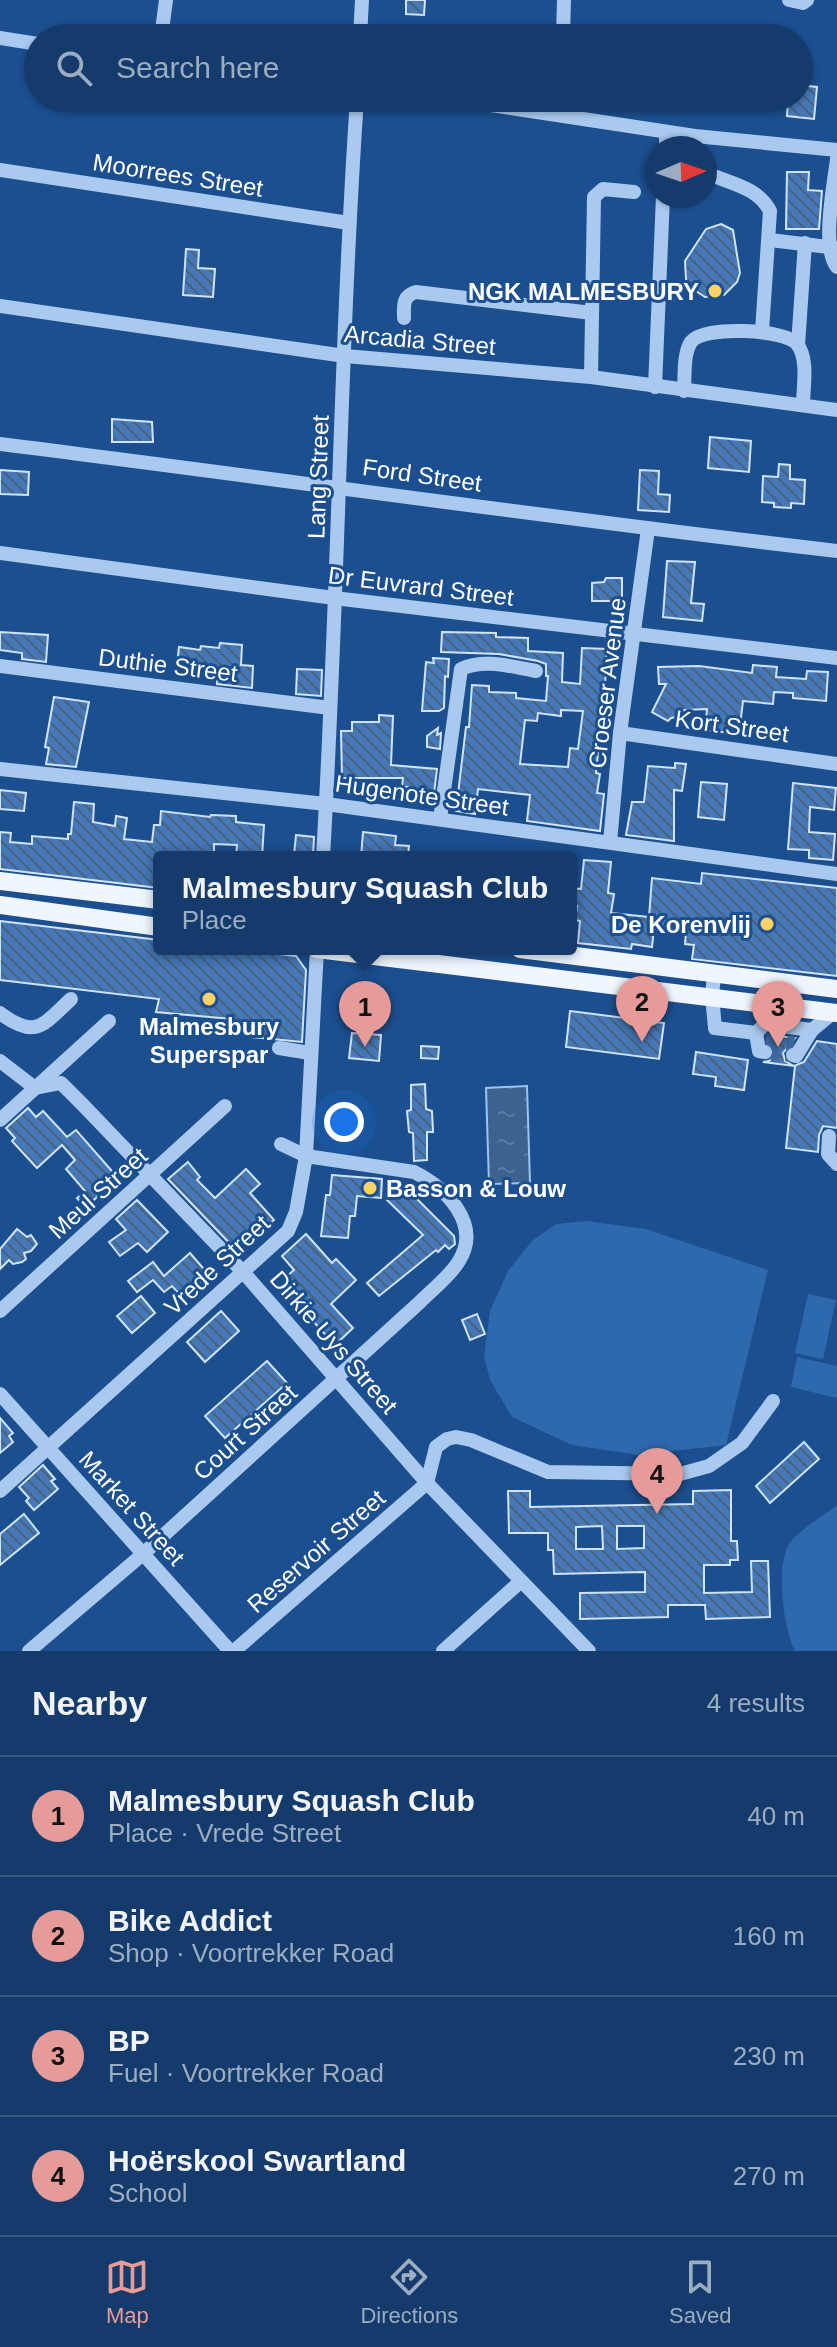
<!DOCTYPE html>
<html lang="en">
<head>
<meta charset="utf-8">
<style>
  body { margin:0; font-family:Helvetica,sans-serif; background:#1d4271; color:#f1f3f6 }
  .compass { position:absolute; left:645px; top:136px; width:72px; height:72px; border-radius:50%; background:#143b6b; box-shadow:0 2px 6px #0004; rotate:88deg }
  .you { position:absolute; left:344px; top:1122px; width:28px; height:28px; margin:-20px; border:6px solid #fff; border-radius:50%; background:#1a73e8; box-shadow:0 0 0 12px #1a73e833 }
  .badge { display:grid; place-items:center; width:52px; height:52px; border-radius:50%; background:#e69b98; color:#111; font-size:26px; font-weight:700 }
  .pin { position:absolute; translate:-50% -66px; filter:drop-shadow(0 2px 4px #0008) }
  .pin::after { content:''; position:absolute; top:42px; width:28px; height:24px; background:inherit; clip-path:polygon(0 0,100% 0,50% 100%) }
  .popup { position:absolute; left:153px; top:851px; width:424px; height:104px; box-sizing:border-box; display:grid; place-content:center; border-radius:8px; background:#143b6b; filter:drop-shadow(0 2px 6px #0005); font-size:26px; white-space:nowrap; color:#9dadc1 }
  .popup b { font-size:30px; color:#f1f3f6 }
  .popup::after { content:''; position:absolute; left:50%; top:100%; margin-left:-16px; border:16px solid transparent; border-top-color:#143b6b }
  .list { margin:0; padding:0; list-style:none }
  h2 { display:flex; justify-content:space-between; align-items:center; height:104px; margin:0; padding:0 32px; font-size:34px }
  h2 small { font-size:26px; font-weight:400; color:#9dadc1 }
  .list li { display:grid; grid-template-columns:52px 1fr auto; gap:24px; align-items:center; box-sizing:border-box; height:120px; padding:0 32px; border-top:2px solid #33557e }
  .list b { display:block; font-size:30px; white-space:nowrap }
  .list p { margin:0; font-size:26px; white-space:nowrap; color:#9dadc1 }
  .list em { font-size:26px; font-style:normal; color:#9dadc1 }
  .icon { flex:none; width:44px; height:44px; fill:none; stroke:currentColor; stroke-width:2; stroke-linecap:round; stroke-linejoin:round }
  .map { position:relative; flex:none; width:837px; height:1651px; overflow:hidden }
  .search { position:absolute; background:#143b6b; box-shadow:0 2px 6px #0004; left:24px; right:24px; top:24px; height:88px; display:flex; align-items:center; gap:20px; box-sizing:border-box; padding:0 28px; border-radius:44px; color:#9dadc1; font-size:30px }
  .sheet { height:584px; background:#143b6b }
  nav { display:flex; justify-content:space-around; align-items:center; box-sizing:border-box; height:112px; border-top:2px solid #33557e; background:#143b6b; font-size:22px; color:#9dadc1 }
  nav a { display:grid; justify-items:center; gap:4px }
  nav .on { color:#e69b98 }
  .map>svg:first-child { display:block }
  .green { fill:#2e69ad }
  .water { fill:url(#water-ripples); stroke:#9cc4f0; stroke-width:2 }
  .building { fill:url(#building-back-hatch); stroke:#cfe3fa; stroke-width:2; fill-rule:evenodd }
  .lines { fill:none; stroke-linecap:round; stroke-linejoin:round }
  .minor-tunnel { stroke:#3d69a0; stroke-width:14; stroke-dasharray:14 7; stroke-linecap:butt }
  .minor { stroke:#a9c9ee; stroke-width:14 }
  .major { stroke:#f0f6ff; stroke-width:18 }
  .poi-dot { fill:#ffd166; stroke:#1b4f8f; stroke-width:3 }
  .labels { text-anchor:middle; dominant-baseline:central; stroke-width:6; stroke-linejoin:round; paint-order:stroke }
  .street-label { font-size:24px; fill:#fff; stroke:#1b4f8f }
  .poi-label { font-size:24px; font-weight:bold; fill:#fff; stroke:#1b4f8f; text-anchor:end }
</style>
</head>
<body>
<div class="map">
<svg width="837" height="1651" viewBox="0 0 837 1651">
  <defs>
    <pattern id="water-ripples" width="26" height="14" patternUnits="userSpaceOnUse" patternTransform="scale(2)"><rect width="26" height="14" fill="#3c6290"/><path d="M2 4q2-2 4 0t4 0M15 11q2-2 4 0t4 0" fill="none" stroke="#597aa1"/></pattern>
    <pattern id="building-back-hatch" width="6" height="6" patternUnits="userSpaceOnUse" patternTransform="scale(2)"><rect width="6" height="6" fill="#4478b7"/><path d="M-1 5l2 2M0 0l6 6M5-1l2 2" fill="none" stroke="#486282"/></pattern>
  </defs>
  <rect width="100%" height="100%" fill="#1b4f8f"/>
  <!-- green -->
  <g class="green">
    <polygon points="586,1221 646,1229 768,1270 726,1445 638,1455 572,1445 512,1417 490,1380 484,1356 490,1311 508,1271 532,1241 556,1224"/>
    <polygon points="808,1294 836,1300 823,1359 795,1353"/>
    <polygon points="797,1357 837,1366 837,1398 791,1387"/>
    <path d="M837,1505V1651H795C783,1629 774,1560 792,1540C804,1527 823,1516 837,1505Z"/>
  </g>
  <!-- water -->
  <polygon class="water" points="527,1086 530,1183 489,1184 486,1088"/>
  <!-- building -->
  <g class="building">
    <polygon points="406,0 425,0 424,15 406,14"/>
    <polygon points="799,85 817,87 814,119 787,116 788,98 799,98"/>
    <polygon points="787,172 809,172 808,190 822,191 819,229 786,229"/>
    <polygon points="721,224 733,230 740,273 737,282 724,295 705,297 690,287 686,279 685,261 706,229"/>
    <polygon points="186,249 199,250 198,268 215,269 213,297 183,295"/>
    <polygon points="112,419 152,422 153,442 112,442"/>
    <polygon points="710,437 751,441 749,472 708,468"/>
    <polygon points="779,464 790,465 790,479 805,480 804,504 791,503 791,508 774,507 774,503 762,502 763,476 778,477"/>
    <polygon points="0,470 29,472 28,495 0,494"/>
    <polygon points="640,470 659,471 658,494 670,495 669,512 638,510"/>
    <polygon points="667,561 695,562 691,603 704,604 702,621 663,617"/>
    <polygon points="606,578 622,578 622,601 592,601 592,583 604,582"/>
    <polygon points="0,632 48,635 46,662 22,659 22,653 0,650"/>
    <path d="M442,632L496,633V637L528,638V651L563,653L562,682L580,684L582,648L607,649L603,724H606L605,735L600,734L596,773L600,774L597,793L604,794L600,831L527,821L530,795L478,789L475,814L456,811L466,727H469L472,685L489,686V692L516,693V698L546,701L548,676H546V664L538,661L499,654L441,652ZM561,710L583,711L578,749L570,748L568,767L520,764L525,720L537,721L538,713L561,716Z"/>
    <polygon points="220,643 242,645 241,665 253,666 252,688 217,684 218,670 177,665 179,647 200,650 201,646 219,648"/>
    <polygon points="433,658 449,659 448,677 445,676 444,708 439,711 422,711 426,662 434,663"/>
    <polygon points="753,665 777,667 776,677 806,679 807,671 828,672 826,701 793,698 793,693 774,692 773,704 743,701 739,734 705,730 707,709 684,710 681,716 671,718 668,721 652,712 666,684 659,684 658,667 699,666 752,673"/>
    <polygon points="297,669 322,670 321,696 296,694"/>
    <polygon points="54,697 89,702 76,767 46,764 49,748 45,747"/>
    <polygon points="379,715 393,716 391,765 437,769 434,793 407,791 408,787 402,787 403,778 342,778 341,731 352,731 352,722 379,722"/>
    <polygon points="438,728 437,735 441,733 440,749 427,747 427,736"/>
    <polygon points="675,763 686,764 682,791 674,790 674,841 626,835 632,802 644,802 648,766 675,768"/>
    <polygon points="701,782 727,784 724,820 698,817"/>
    <polygon points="793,783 836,788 834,810 810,807 809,832 835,834 833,860 809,858 809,850 788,849"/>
    <polygon points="0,790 26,793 24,811 0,809"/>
    <polygon points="74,802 94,804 93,822 115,826 116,816 127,818 124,839 152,842 154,825 160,825 161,811 210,817 211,815 236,816 236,822 264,825 262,857 236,857 237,845 214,844 214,857 159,857 159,888 0,869 0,832 11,833 10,842 32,844 32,836 68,839 68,834 71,834"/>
    <polygon points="363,832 396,836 395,845 409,846 408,857 361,857"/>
    <polygon points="296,835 314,837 313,857 294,855"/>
    <polygon points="584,860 611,862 608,893 614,894 611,913 649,917 652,878 701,884 702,873 837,888 837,976 692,959 694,945 685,944 686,932 654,928 652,947 632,944 631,949 578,943 580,921 575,920 577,906 571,905 571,888 581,889"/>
    <polygon points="0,921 159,940 159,949 238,949 296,956 306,970 302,1042 252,1037 252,1029 230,1027 231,1019 156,1012 159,999 0,980"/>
    <polygon points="570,1011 664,1023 659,1059 566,1047"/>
    <polygon points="352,1033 381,1035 379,1061 349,1058"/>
    <polygon points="769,1035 795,1038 783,1053 785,1061 794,1066 804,1062 817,1041 837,1044 837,1128 823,1126 819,1135 818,1152 786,1148 795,1066 763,1062 769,1061 775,1054 774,1048 768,1043"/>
    <polygon points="421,1046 439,1047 438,1059 421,1058"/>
    <polygon points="696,1052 748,1060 744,1090 715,1086 716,1077 693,1074"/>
    <polygon points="425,1084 426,1109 432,1111 433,1132 427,1132 427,1160 414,1161 413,1133 409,1132 407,1111 411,1110 411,1085"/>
    <polygon points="28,1108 36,1117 43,1111 67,1137 76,1130 118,1178 85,1208 77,1198 85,1191 66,1169 75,1160 62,1145 37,1168 12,1141 15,1138 6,1128"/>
    <polygon points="188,1162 200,1177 197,1180 215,1198 246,1169 260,1184 250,1193 274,1220 238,1252 168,1179"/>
    <polygon points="332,1175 382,1179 381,1198 357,1196 355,1216 350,1216 348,1238 321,1236 326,1195 330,1195"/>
    <polygon points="403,1185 454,1236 455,1244 449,1249 445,1245 438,1252 436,1250 379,1296 367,1283 423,1235 387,1200"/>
    <polygon points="137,1200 168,1232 147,1252 138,1243 120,1256 109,1242 126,1230 116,1219"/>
    <polygon points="17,1229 27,1237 31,1235 37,1244 31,1251 24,1253 26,1259 22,1262 13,1264 9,1260 0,1269 0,1249"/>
    <polygon points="306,1234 332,1263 336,1259 356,1280 331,1304 353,1328 335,1345 290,1296 297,1290 286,1277 294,1270 282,1256"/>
    <polygon points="190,1253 209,1275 183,1298 172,1286 164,1292 153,1280 137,1292 128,1281 153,1262 164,1276"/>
    <polygon points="141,1296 155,1313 132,1333 117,1316"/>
    <polygon points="221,1311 239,1331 205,1362 187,1342"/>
    <polygon points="477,1314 485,1334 470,1340 462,1320"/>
    <polygon points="267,1361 287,1383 225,1438 205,1416"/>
    <polygon points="0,1418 13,1433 9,1436 13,1442 0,1453"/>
    <polygon points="804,1442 819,1459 770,1503 756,1486"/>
    <polygon points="43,1465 55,1479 51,1481 58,1489 34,1510 26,1501 29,1498 19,1487"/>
    <path d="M731,1490V1541H737L738,1560H730V1565H704V1593L752,1592L751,1561H768L770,1617L706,1619L705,1605H668V1617L580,1619V1593L645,1592V1572L554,1574L553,1550H548V1533H509L508,1491H530V1507L693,1504V1491ZM602,1526L603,1549H576V1527ZM617,1526H644V1548L617,1549Z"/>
    <polygon points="24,1514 39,1533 0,1565 0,1534"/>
  </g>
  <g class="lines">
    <!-- minor-tunnel -->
    <g class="minor-tunnel">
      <polyline points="766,1040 794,1044"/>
      <polyline points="765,1052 793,1055"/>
    </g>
    <!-- minor -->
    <g class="minor">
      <polyline points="789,0 803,3 807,0"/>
      <polyline points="0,38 38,44"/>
      <polyline points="161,38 166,0"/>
      <polyline points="360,38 362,0"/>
      <polyline points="563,38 564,0"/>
      <polyline points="445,98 695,136 837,150"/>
      <polyline points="666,148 666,132"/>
      <path d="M837,159C834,184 821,248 837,267"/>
      <polyline points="0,170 349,223"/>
      <path d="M705,172C729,184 757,186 770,211L762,331"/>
      <polyline points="770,240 837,248"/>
      <polyline points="0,306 345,356 591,377 837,410"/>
      <path d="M404,318C404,306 402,296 416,292L592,313"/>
      <polyline points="798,345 805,243"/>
      <polyline points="591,377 594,197 603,189 634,192"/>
      <polyline points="655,387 663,196"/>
      <path d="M684,391C685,377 683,354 691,342C702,325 785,329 797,344C809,359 803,387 803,405"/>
      <path d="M0,444C279,479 558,519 837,551"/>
      <polyline points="0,553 334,598 837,658"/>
      <polyline points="0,666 330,708"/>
      <polyline points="620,733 837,764"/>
      <polyline points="0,769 326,804 837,874"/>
      <path d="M440,819L461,669C485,658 512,667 536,671"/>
      <polyline points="610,842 620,733 648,529"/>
      <path d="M323,857C338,604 340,351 357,98"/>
      <polyline points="714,975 712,996 715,1028 756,1033 765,1024 812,1030 834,1012"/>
      <path d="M0,1013C36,1040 43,1025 71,999"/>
      <polyline points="756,1033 759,1051 765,1052"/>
      <polyline points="279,1048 310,1053"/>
      <polyline points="793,1055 796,1056 812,1030"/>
      <polyline points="0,1061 35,1088"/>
      <polyline points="35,1088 61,1083 83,1105 244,1273 427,1483 589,1651"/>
      <polyline points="0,1120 109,1021"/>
      <polyline points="829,1136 828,1154 837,1164"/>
      <polyline points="0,1311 225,1106"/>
      <polyline points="0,1394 230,1651"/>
      <polyline points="0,1491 288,1231 296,1212 306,1156 317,949"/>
      <path d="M29,1651L143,1554L420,1302C433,1289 450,1276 459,1261C482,1224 446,1188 414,1172L306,1156L281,1144"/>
      <polyline points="234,1651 427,1483 436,1447 447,1439 456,1437 471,1440 548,1472 680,1474 709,1466 742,1443 773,1401"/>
      <polyline points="443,1651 520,1582"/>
    </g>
    <!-- major -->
    <g class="major">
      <polyline points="0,881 159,900"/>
      <polyline points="0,905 159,927"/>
      <polyline points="317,949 837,1013"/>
      <polyline points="520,949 837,989"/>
    </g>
  </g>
  <!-- markers -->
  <g class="poi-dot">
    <circle cx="715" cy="291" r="8"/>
    <circle cx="767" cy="924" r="8"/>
    <circle cx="209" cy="999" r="8"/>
    <circle cx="370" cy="1188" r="8"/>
  </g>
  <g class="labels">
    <!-- street labels -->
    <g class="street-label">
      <text transform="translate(178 175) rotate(9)">Moorrees Street</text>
      <text transform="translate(420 340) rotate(5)">Arcadia Street</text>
      <text transform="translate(422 475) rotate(8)">Ford Street</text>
      <text transform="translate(318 477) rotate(-88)">Lang Street</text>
      <text transform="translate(421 586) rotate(7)">Dr Euvrard Street</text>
      <text transform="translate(168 665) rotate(7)">Duthie Street</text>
      <text transform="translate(607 683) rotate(-83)">Croeser Avenue</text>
      <text transform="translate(732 726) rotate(8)">Kort Street</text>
      <text transform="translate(422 795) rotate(8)">Hugenote Street</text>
      <text transform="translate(98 1193) rotate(-42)">Meul Street</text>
      <text transform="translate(217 1265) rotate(-43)">Vrede Street</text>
      <text transform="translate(334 1342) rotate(49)">Dirkie Uys Street</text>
      <text transform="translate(245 1432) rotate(-42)">Court Street</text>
      <text transform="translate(132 1508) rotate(48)">Market Street</text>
      <text transform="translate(316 1551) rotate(-41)">Reservoir Street</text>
    </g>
    <!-- poi labels -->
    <g class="poi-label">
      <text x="699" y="291">NGK MALMESBURY</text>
      <text x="751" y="924">De Korenvlij</text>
      <text x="209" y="1026" text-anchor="middle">Malmesbury<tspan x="209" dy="28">Superspar</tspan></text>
      <text x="386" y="1188" text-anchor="start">Basson &amp; Louw</text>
    </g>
  </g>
</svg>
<svg class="compass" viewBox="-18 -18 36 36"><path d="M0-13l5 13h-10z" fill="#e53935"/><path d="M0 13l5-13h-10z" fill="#9dadc1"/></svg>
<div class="you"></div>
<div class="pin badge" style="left:365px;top:1047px">1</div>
<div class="popup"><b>Malmesbury Squash Club</b>Place</div>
<div class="pin badge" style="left:642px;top:1042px">2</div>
<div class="pin badge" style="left:778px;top:1047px">3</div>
<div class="pin badge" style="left:657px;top:1514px">4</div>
<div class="search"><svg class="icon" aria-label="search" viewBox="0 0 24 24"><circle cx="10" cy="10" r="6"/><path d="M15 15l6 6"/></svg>Search here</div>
</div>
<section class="sheet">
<h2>Nearby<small>4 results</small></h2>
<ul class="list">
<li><span class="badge">1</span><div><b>Malmesbury Squash Club</b><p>Place · Vrede Street</p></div><em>40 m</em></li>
<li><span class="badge">2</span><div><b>Bike Addict</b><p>Shop · Voortrekker Road</p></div><em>160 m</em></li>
<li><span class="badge">3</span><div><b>BP</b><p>Fuel · Voortrekker Road</p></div><em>230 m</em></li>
<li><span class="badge">4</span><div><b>Hoërskool Swartland</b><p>School</p></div><em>270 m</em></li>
</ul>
</section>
<nav>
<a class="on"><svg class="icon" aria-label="map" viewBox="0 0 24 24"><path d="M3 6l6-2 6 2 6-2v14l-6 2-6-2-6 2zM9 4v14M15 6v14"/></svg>Map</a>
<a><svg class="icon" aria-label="directions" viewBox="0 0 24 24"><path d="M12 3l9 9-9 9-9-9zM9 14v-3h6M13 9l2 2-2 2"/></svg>Directions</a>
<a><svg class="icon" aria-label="saved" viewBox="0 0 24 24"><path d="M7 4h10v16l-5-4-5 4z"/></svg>Saved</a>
</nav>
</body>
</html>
